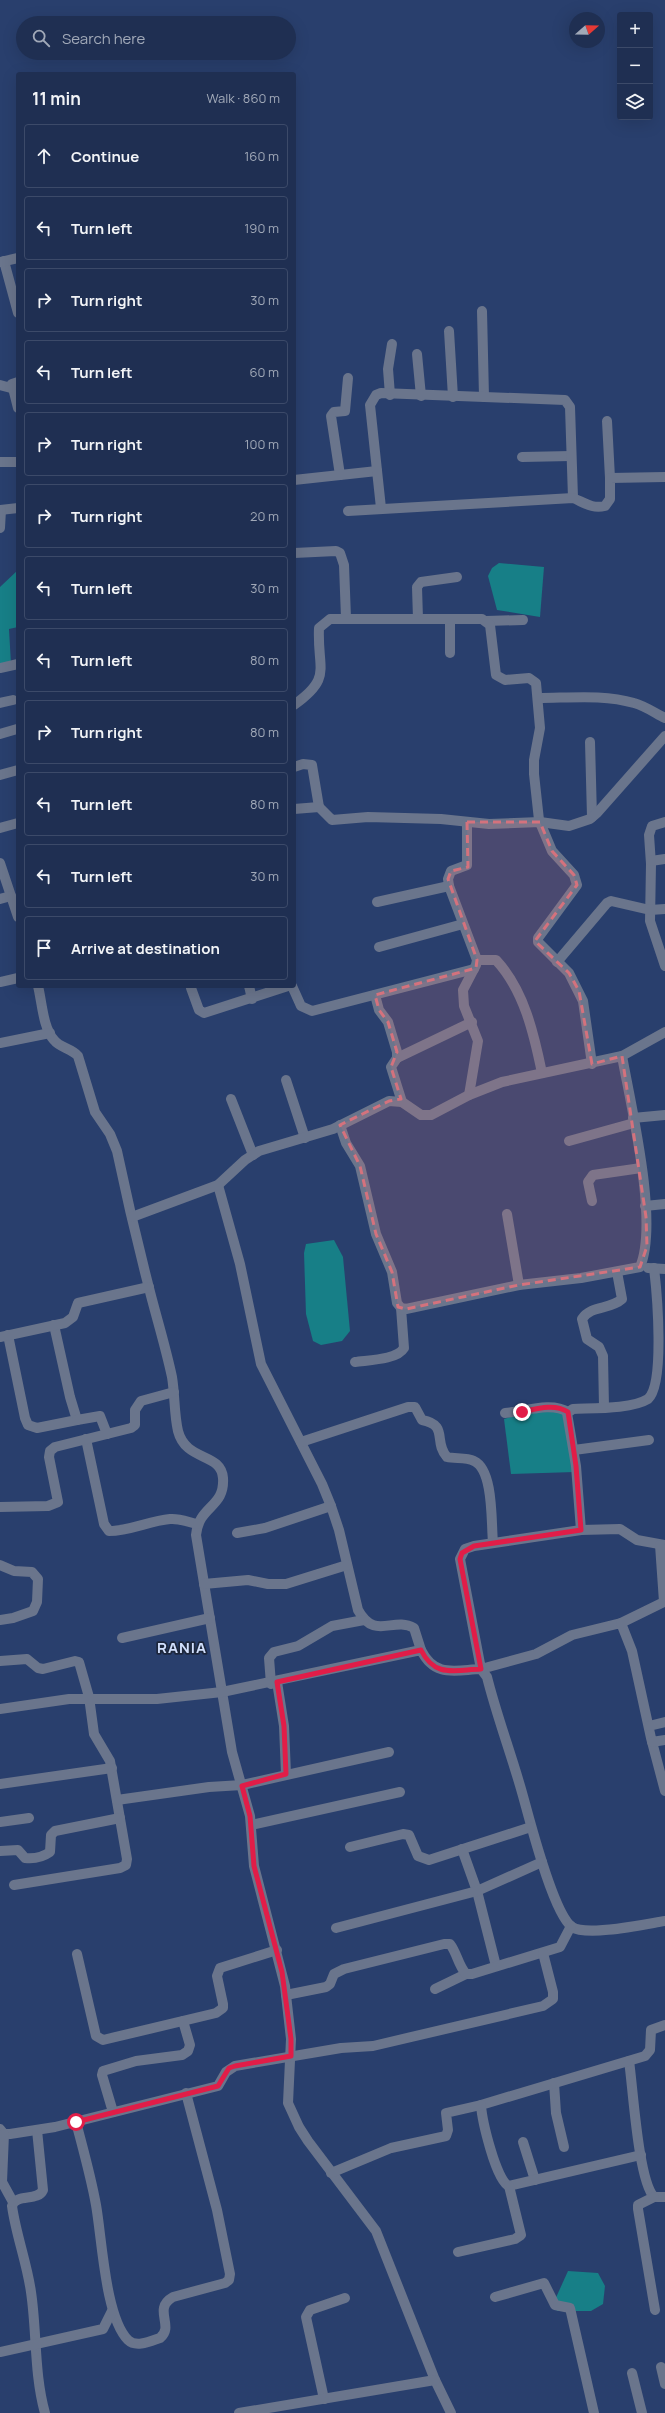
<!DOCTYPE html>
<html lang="en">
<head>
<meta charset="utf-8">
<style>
  body { margin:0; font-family:Manrope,sans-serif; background:#273759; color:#f1f3f6 }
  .controls { position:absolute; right:12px; top:12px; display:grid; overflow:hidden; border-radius:4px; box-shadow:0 4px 16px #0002 }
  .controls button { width:36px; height:36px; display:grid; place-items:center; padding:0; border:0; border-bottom:1px solid #3c4a69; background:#1f2f52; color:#f1f3f6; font:20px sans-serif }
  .compass { position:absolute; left:569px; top:12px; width:36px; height:36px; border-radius:50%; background:#1f2f52; box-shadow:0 4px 16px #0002; rotate:70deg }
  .stop { position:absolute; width:12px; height:12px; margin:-9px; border:3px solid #e11d48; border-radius:50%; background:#fff }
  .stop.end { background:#e11d48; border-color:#fff; box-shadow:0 1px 4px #0008 }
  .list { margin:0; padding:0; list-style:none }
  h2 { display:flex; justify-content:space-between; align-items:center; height:52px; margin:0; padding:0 16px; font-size:17px }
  h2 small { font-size:13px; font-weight:400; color:#a1a9b8 }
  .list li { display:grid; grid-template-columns:26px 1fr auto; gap:12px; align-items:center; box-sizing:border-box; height:64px; margin:0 8px 8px; padding:0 8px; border:1px solid #3c4a69; border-radius:4px }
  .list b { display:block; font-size:15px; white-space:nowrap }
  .list em { font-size:13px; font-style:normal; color:#a1a9b8 }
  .icon { flex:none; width:22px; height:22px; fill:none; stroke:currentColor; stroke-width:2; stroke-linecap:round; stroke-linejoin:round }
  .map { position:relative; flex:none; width:665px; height:2413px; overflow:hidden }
  .search { position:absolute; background:#1f2f52; box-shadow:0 4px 16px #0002; left:16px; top:16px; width:280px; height:44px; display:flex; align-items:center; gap:10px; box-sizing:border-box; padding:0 14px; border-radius:22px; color:#a1a9b8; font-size:15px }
  .panel { position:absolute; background:#1f2f52; box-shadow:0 4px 16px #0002; left:16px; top:72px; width:280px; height:916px; border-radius:4px }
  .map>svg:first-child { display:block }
  .water { fill:#177f87 }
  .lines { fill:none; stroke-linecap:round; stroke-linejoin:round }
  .minor { stroke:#6a758c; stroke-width:10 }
  .route { stroke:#e11d48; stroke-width:5 }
  .marked { fill:#d4727d; fill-opacity:0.2; stroke:#d4727d; stroke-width:3; stroke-dasharray:8 5; stroke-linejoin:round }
  .labels { text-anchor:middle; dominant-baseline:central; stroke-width:3.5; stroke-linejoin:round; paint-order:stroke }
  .district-label { font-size:15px; font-weight:bold; letter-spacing:1px; fill:#d2e0fd; stroke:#1d273c }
</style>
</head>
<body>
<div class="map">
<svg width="665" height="2413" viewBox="0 0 665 2413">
  <rect width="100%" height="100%" fill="#293f6d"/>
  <!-- water -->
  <g class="water">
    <polygon points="499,563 544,567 540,617 497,610 488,576 492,568"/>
    <polygon points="18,570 18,627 9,629 11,664 0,666 0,587"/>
    <polygon points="334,1240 343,1257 350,1331 342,1341 321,1345 313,1341 306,1314 304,1253 306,1244"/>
    <polygon points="546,1407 564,1412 575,1472 511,1474 504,1419"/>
    <polygon points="568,2271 598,2273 605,2286 603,2304 591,2311 557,2311 554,2302"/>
  </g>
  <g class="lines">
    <!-- minor -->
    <g class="minor">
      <polyline points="4,261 18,313"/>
      <polyline points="0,262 18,258"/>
      <polyline points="482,311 484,397"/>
      <polyline points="449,331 453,397"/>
      <polyline points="417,354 421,396"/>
      <polyline points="18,382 12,384 18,408"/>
      <polyline points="0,385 11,388"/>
      <polyline points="390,395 388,369 392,344"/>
      <polyline points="607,421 610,478"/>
      <polyline points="522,457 571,456"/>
      <polyline points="0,462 18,462"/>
      <polyline points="340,475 331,416 334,412 345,411 348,378"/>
      <polyline points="294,480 377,471"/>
      <polyline points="381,508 370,405 376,395 381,393 565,400 570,407 573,498"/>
      <polyline points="0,510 18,508"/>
      <path d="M348,511L573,498C585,503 592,509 605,506L610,499V478L665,477"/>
      <polyline points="0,528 1,510"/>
      <polyline points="294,553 336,551 340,553 344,565 346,618"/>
      <polyline points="418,619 417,587 421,582 457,577"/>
      <polyline points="486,621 523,620"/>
      <polyline points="450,653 450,619"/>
      <polyline points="0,668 18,664"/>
      <path d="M538,698C569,698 604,694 634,703C645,706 655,713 665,718"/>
      <polyline points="0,703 13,700"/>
      <path d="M294,705C333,677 317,670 319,628L330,619H482L490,625L496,675L505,680L529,678L536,683L540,728L534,760V774L539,820L552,851L574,875L577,885L538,938V942L569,973L583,1001L592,1064"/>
      <polyline points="0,734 17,729"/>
      <polyline points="590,742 592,817"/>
      <polyline points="294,767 303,764 312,765 319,807"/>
      <polyline points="0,775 18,770"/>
      <polyline points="294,809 319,807 332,820 368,817 441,819 489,824 540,822 569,826 590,819 597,813 665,736"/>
      <polyline points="467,822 467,865 451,871 448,879 449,886 477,960 476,965 463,990 464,1006 478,1041 469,1095"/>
      <polyline points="665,822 652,826 649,835 651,864 650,921 665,966"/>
      <polyline points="0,828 18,823"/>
      <polyline points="651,861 665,859"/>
      <polyline points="0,863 18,917"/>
      <polyline points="0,899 11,896"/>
      <polyline points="377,902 449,886"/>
      <polyline points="379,947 463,924"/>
      <path d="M477,960H496C524,990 534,1034 542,1073"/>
      <polyline points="557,962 607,903 611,901 650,910 665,909"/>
      <polyline points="0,982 18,978"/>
      <path d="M38,986C42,1002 43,1028 54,1040C60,1048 71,1048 78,1056L95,1112L110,1134L117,1151C126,1194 136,1237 147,1280C155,1313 165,1344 172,1377C175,1395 174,1414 178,1431C186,1462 221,1452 223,1478C225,1508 199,1505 196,1535L232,1752L250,1816L254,1866L285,1986L291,2039L288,2103L299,2127L308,2141L376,2231L435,2380L451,2413"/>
      <polyline points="249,986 252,999"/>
      <polyline points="292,986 301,1006 312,1011 474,969"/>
      <polyline points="191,988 199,1010 204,1013 288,986"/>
      <polyline points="375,995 379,1010 388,1022 397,1052 397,1058 391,1067 402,1102"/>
      <polyline points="0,1043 50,1033"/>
      <polyline points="397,1058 472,1022"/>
      <polyline points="286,1080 305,1138"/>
      <polyline points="231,1099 253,1155"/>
      <polyline points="633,1118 665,1115"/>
      <path d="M340,1125L346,1143L360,1166L376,1234L392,1272L397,1303L401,1308L406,1309L519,1285L581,1278L640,1267C659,1223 631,1106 622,1056"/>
      <polyline points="569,1141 634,1123"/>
      <path d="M218,1185L240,1264L261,1364L322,1484L331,1506L339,1530L358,1610C375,1641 393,1616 414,1628L421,1650"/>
      <polyline points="592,1201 588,1182 593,1175 641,1168"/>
      <polyline points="645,1206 665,1204"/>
      <polyline points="507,1214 519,1285"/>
      <polyline points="132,1217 218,1185 245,1160 259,1151 333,1129 389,1101 402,1102 421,1115 431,1115 469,1095 502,1082 622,1056 665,1032"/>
      <polyline points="648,1268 665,1269"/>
      <polyline points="8,1335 25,1418 28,1425 37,1428 77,1420 70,1397 54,1325"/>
      <polyline points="0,1337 65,1323 73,1317 78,1303 149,1287"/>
      <path d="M355,1362C368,1360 397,1360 404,1348L401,1308"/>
      <path d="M604,1407L603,1356L599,1347L587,1339L582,1319C591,1305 610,1310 622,1299L617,1272"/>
      <path d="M505,1413C523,1412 551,1401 568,1412"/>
      <polyline points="77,1420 100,1416 107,1434"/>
      <path d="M86,1439L104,1524L109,1531C130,1531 149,1521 170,1519C179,1518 188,1522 197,1524"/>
      <path d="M301,1442L408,1407H415L422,1420C449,1425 433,1442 447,1457C455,1459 466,1457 474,1461C494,1470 491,1524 493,1542"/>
      <polyline points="574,1450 649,1440"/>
      <polyline points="0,1507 48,1506 58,1502 49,1457 50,1451 55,1447 131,1428 135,1425 135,1410 141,1401 174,1392"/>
      <path d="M581,1530L576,1466L567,1413L573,1409C593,1408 632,1409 648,1399C665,1384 657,1293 654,1268"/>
      <polyline points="237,1533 265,1528 331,1506"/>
      <polyline points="665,1545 637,1540 620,1529 581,1530 474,1546 465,1549 460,1559 481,1669 536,1654 572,1635 621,1623 632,1651 651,1738 665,1791"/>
      <polyline points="0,1565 14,1571 32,1572 38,1579 37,1602 33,1611 13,1618 0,1620"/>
      <polyline points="204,1584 248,1580 268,1584 286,1584 347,1565"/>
      <polyline points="621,1623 664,1602 660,1545"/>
      <polyline points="122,1638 210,1618"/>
      <polyline points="0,1661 27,1659 38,1668 43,1669 75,1661 79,1662 89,1697 94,1734 110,1761 127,1859 126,1865 120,1868 14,1885"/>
      <polyline points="277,1682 284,1726 286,1774"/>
      <polyline points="271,1684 269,1658 274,1652 298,1646 332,1626 364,1620"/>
      <path d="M0,1709L69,1699H157L222,1692L421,1650C435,1678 455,1670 481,1669L487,1677C497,1717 512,1756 523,1796C530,1821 553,1913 572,1927C587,1937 646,1924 665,1921"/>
      <polyline points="649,1726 665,1722"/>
      <polyline points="652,1742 665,1740"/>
      <polyline points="0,1784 112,1768"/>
      <polyline points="117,1800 209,1787 242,1785 389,1752"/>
      <polyline points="0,1822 29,1818"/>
      <polyline points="251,1825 400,1792"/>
      <polyline points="350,1847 403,1834 409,1835 418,1856 429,1860 531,1827"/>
      <polyline points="462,1849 477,1891 496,1966"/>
      <path d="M0,1851L18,1850L25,1858C34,1859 43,1857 50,1852L51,1835L55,1831L120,1818"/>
      <polyline points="336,1928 477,1891 542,1862"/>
      <polyline points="77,1954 96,2036 103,2040 216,2013 223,2008 223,2004 217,1976 220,1968 277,1950"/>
      <polyline points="435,1989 466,1974"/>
      <path d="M286,1995L326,1987L330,1984L334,1974L344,1969L444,1944H450C457,1953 458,1965 466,1974H472L560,1947L571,1926"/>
      <path d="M629,2061C633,2087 638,2180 654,2197H665"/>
      <polyline points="554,2083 556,2113 564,2147"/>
      <polyline points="113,2112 102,2075 103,2071 136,2061 182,2055 188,2051 190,2045 183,2021"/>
      <path d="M76,2122C83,2149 91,2177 96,2205C102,2238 105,2317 128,2340C136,2348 151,2341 160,2338C175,2326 152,2309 173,2297L225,2283L229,2280L230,2274L217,2210L186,2093"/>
      <polyline points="0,2129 4,2134 10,2134 55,2127 218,2086 226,2072 235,2066 341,2048 373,2046 543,2006 553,1999 553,1992 543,1953"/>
      <path d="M37,2130L43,2190C38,2202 16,2193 12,2206C16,2235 27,2263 31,2292C37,2332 34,2374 45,2413"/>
      <polyline points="4,2134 2,2182 13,2202"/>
      <polyline points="523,2142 535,2180"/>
      <path d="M641,2155L509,2186C496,2181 482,2120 481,2105L645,2056L650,2050L651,2030L665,2025"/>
      <polyline points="331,2173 391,2148 446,2136 448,2130 446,2113 481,2105"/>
      <polyline points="654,2197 638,2205 638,2209 655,2310"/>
      <polyline points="458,2252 515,2239 521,2235 509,2186"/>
      <polyline points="495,2297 544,2283 555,2305 570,2308 594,2413"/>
      <polyline points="0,2352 103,2329 112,2311"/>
      <polyline points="661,2367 665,2384"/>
      <polyline points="632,2373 642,2413"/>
      <polyline points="324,2399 306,2317 310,2310 345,2298"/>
      <polyline points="239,2413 435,2380"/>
    </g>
  </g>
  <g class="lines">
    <!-- route -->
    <path class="route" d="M76,2122L218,2086L229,2068L235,2066L291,2056V2039L282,1972L254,1866L250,1816L242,1786L286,1774L284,1726L277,1682L421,1650C435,1678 454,1670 481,1669L460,1559L462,1553L474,1546L581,1530L576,1466L568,1412C554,1403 536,1409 522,1412"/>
  </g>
  <!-- marked area -->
  <path class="marked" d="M467,822H540L552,851L574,875L577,885L535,941L569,973L579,991L592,1064L622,1056L646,1217L647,1246L640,1267L519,1285L406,1309L398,1307L392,1272L376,1234L360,1166L340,1125L389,1101L401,1099L391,1067L397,1052L388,1022L379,1010L375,995L476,968L477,960L448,879L451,871L468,867Z"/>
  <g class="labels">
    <!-- district labels -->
    <g class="district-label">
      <text x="182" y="1647">RANIA</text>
    </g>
  </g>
</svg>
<div class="controls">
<button>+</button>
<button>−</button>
<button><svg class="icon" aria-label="layers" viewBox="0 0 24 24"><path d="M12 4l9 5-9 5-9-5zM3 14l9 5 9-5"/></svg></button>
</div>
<svg class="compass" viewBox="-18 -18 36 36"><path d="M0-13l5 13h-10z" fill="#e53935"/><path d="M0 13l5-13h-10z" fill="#a1a9b8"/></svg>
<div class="stop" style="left:76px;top:2122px"></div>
<div class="stop end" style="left:522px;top:1412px"></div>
<div class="search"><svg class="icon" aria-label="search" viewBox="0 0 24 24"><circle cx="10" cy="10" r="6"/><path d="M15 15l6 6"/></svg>Search here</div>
<section class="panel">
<h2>11 min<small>Walk · 860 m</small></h2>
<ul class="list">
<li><svg class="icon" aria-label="ahead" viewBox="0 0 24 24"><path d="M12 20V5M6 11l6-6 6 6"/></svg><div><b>Continue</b></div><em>160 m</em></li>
<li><svg class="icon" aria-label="left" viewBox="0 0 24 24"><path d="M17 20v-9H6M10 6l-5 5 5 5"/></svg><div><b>Turn left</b></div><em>190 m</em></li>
<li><svg class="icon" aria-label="right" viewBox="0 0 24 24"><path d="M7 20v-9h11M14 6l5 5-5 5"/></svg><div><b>Turn right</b></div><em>30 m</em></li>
<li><svg class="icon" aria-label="left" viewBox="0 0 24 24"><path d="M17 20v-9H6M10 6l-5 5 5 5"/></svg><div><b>Turn left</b></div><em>60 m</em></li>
<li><svg class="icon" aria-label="right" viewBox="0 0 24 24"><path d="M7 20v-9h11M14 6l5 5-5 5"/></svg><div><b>Turn right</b></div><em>100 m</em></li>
<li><svg class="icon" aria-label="right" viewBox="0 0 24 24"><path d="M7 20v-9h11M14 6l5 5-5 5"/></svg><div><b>Turn right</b></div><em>20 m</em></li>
<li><svg class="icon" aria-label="left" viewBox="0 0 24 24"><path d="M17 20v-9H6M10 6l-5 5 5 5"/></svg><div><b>Turn left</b></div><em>30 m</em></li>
<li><svg class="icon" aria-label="left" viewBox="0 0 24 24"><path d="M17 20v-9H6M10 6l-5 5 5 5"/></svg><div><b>Turn left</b></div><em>80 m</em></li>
<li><svg class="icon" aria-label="right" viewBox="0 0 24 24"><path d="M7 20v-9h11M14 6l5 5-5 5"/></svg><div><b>Turn right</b></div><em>80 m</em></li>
<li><svg class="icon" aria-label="left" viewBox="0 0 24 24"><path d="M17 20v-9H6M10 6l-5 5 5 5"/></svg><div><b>Turn left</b></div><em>80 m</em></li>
<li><svg class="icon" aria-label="left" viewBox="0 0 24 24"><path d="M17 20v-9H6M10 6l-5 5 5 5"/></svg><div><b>Turn left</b></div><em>30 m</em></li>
<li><svg class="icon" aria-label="arrive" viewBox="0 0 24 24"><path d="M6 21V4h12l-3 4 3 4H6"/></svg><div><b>Arrive at destination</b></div></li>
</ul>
</section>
</div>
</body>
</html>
